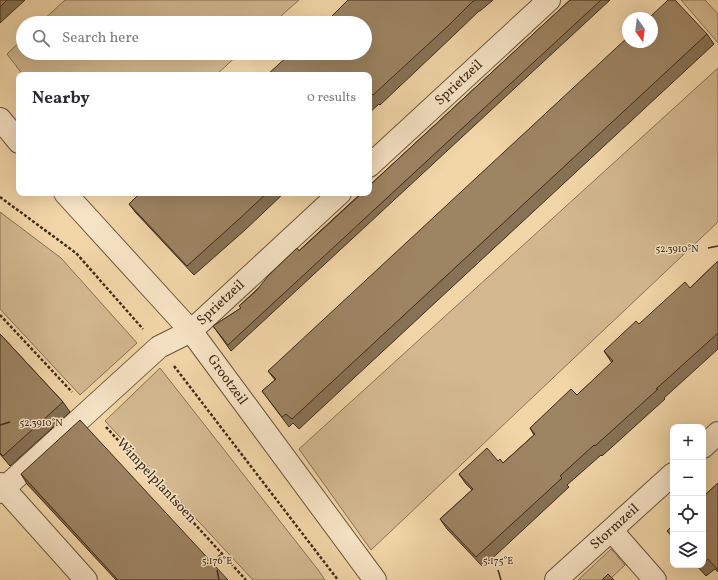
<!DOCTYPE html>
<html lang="en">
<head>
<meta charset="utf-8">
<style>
  body { margin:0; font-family:Vollkorn,serif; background:#f7f7f7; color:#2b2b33 }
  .controls { position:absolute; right:12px; bottom:12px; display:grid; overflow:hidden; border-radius:8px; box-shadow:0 4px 16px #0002 }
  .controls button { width:36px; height:36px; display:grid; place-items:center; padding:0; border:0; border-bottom:1px solid #e1e1e2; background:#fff; color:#2b2b33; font:20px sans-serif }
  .compass { position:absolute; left:622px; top:12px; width:36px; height:36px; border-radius:50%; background:#fff; box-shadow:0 4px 16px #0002; rotate:166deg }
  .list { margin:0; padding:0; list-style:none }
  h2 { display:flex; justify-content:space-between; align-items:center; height:52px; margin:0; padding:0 16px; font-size:17px }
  h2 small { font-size:13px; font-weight:400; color:#7c7c81 }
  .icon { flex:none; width:22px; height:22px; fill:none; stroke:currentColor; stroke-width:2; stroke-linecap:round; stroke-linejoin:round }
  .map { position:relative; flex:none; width:718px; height:580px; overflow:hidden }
  .search { position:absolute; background:#fff; box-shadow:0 4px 16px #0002; left:16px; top:16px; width:356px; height:44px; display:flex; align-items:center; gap:10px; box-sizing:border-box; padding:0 14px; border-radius:22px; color:#7c7c81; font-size:15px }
  .panel { position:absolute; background:#fff; box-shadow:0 4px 16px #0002; left:16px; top:72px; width:356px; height:124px; border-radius:8px }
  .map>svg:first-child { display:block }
  .green { fill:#d4b990; stroke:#8a7254 }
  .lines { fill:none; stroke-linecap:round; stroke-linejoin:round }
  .minor-casing { stroke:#6c563c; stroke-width:24 }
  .path { stroke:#402b18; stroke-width:2.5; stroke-dasharray:3 2; stroke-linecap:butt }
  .minor { stroke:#f7e4c6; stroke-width:22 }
  .wall { fill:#877255; stroke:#402b18 }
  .building { fill:#9d8463; stroke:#402b18 }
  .ticks { fill:none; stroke:#402b18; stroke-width:1.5 }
  .labels { text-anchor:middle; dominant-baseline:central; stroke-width:3; stroke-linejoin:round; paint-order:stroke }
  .street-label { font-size:14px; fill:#402b18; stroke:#f7e4c6 }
  .ticks-label { font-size:10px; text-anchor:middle; fill:#402b18; stroke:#f7e4c6; stroke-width:3; stroke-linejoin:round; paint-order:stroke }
</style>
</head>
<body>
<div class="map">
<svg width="718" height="580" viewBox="0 0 718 580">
  <rect width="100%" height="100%" fill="#f2d6a8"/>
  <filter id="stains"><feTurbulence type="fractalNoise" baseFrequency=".005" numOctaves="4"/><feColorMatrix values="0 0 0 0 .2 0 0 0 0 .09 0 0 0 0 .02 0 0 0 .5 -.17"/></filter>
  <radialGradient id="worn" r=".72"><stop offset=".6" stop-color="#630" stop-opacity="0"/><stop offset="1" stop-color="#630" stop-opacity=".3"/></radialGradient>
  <!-- green -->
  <g class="green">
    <polygon points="65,0 299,0 273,23 40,23"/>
    <polygon points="681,0 705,0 718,14 718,43"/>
    <polygon points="23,39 23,53 240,53 216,75 23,75 7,54"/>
    <polygon points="718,68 718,222 371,550 299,449"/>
    <polygon points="0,212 61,258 137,343 80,395 0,309"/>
    <polygon points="160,368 319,571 325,580 253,580 105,421"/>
    <polygon points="611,549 625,565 609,580 578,580"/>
  </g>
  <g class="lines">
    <defs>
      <g id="minor">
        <polyline points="0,119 19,142"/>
        <polyline points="369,166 549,0"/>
        <polyline points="65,193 191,331 375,580"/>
        <polyline points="703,447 718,433"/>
        <polyline points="0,484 86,580"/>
        <polyline points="0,492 159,347 191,331 340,193"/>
        <polyline points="612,531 655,580"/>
        <polyline points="556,580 673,474"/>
      </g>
    </defs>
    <!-- minor casing -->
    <use href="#minor" class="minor-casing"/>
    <!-- path -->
    <g class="path">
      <polyline points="0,197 76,253 143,329"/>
      <polyline points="0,315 72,392"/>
      <polyline points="174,366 338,580"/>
      <polyline points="106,427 246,580"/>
      <polyline points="211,564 222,554"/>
    </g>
    <!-- minor -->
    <use href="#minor" class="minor"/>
  </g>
  <!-- wall -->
  <g class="wall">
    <polygon points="0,0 25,0 0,23"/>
    <polygon points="348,0 493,0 480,11 479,11 454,35 380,105 379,104 369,113 369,75 331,18"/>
    <polygon points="570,0 610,0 231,351 213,326 241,308 239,306"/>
    <polygon points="707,34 714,44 299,429 293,423 289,427 262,391 275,380 268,371"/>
    <polygon points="140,193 284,193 245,230 194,275 136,213 129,204"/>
    <polygon points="718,261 718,349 664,398 665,399 602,456 601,455 567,485 569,487 483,567 447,529 440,519 472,490 466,484 459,474 498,461 503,463 534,435 530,428 577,395 612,363 604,351 639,324 690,288"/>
    <polygon points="0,334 63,402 70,412 10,466 0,454"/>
    <polygon points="21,474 228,580 116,580 27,484"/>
    <polygon points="718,483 718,572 715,569 706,576 696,565 703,565 703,497"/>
  </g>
  <!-- building -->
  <g class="building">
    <polygon points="0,0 7,0 0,7"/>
    <polygon points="348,0 475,0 473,2 473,1 448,26 373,95 372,94 369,97 369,75 267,75 291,53 365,53 365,23 325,23"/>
    <polygon points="570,0 601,0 228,345 213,326 241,308 239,306 257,290 268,276 297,248 299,251 362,193 369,193 369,186"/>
    <polygon points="668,0 675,0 707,34 292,419 286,414 282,417 262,391 276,379 268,371 628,37 628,42 652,42 652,18 649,18"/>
    <polygon points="140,193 267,193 238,220 187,266 129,204"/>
    <polygon points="718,261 718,333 656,389 658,389 595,446 594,445 560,476 562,478 476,557 440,519 473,489 459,474 487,448 498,461 500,459 503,463 535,434 530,428 571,389 577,395 613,361 604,351 636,321 639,324 685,282 690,288"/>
    <polygon points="0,334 63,402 3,456 0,453"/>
    <polygon points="80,420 228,580 118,580 21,474"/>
    <polygon points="718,483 718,570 708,559 703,564 703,497"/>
    <polygon points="673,525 673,538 667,531"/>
    <polygon points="608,574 614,580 602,580"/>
  </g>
  <!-- ticks -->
  <path class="ticks" d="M708,248L718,246M0,425L10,422M217,570L219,580M498,570L501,580"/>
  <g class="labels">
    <!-- street labels -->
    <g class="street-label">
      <text transform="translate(459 83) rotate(-43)">Sprietzeil</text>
      <text transform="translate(221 303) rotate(-43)">Sprietzeil</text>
      <text transform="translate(227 380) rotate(54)">Grootzeil</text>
      <text transform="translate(156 481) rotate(47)">Wimpelplantsoen</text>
      <text transform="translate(615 527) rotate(-42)">Stormzeil</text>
    </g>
  </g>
  <g class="ticks-label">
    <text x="677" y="252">52.3910°N</text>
    <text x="41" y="426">52.3910°N</text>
    <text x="217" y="564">5.176°E</text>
    <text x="498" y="564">5.175°E</text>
  </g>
  <rect width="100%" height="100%" filter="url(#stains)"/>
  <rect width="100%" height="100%" fill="url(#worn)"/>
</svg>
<div class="controls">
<button>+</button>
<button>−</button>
<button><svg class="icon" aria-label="locate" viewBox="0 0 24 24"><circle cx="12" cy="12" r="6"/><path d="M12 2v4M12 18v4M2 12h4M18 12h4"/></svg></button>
<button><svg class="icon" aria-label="layers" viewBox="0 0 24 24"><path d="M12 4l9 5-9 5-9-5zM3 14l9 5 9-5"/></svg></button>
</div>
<svg class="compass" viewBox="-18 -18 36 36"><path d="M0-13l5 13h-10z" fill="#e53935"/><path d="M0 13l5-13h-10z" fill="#7c7c81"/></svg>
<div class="search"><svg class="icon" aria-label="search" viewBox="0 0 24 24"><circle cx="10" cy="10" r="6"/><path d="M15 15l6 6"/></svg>Search here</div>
<section class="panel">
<h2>Nearby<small>0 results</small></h2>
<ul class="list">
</ul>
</section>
</div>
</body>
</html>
